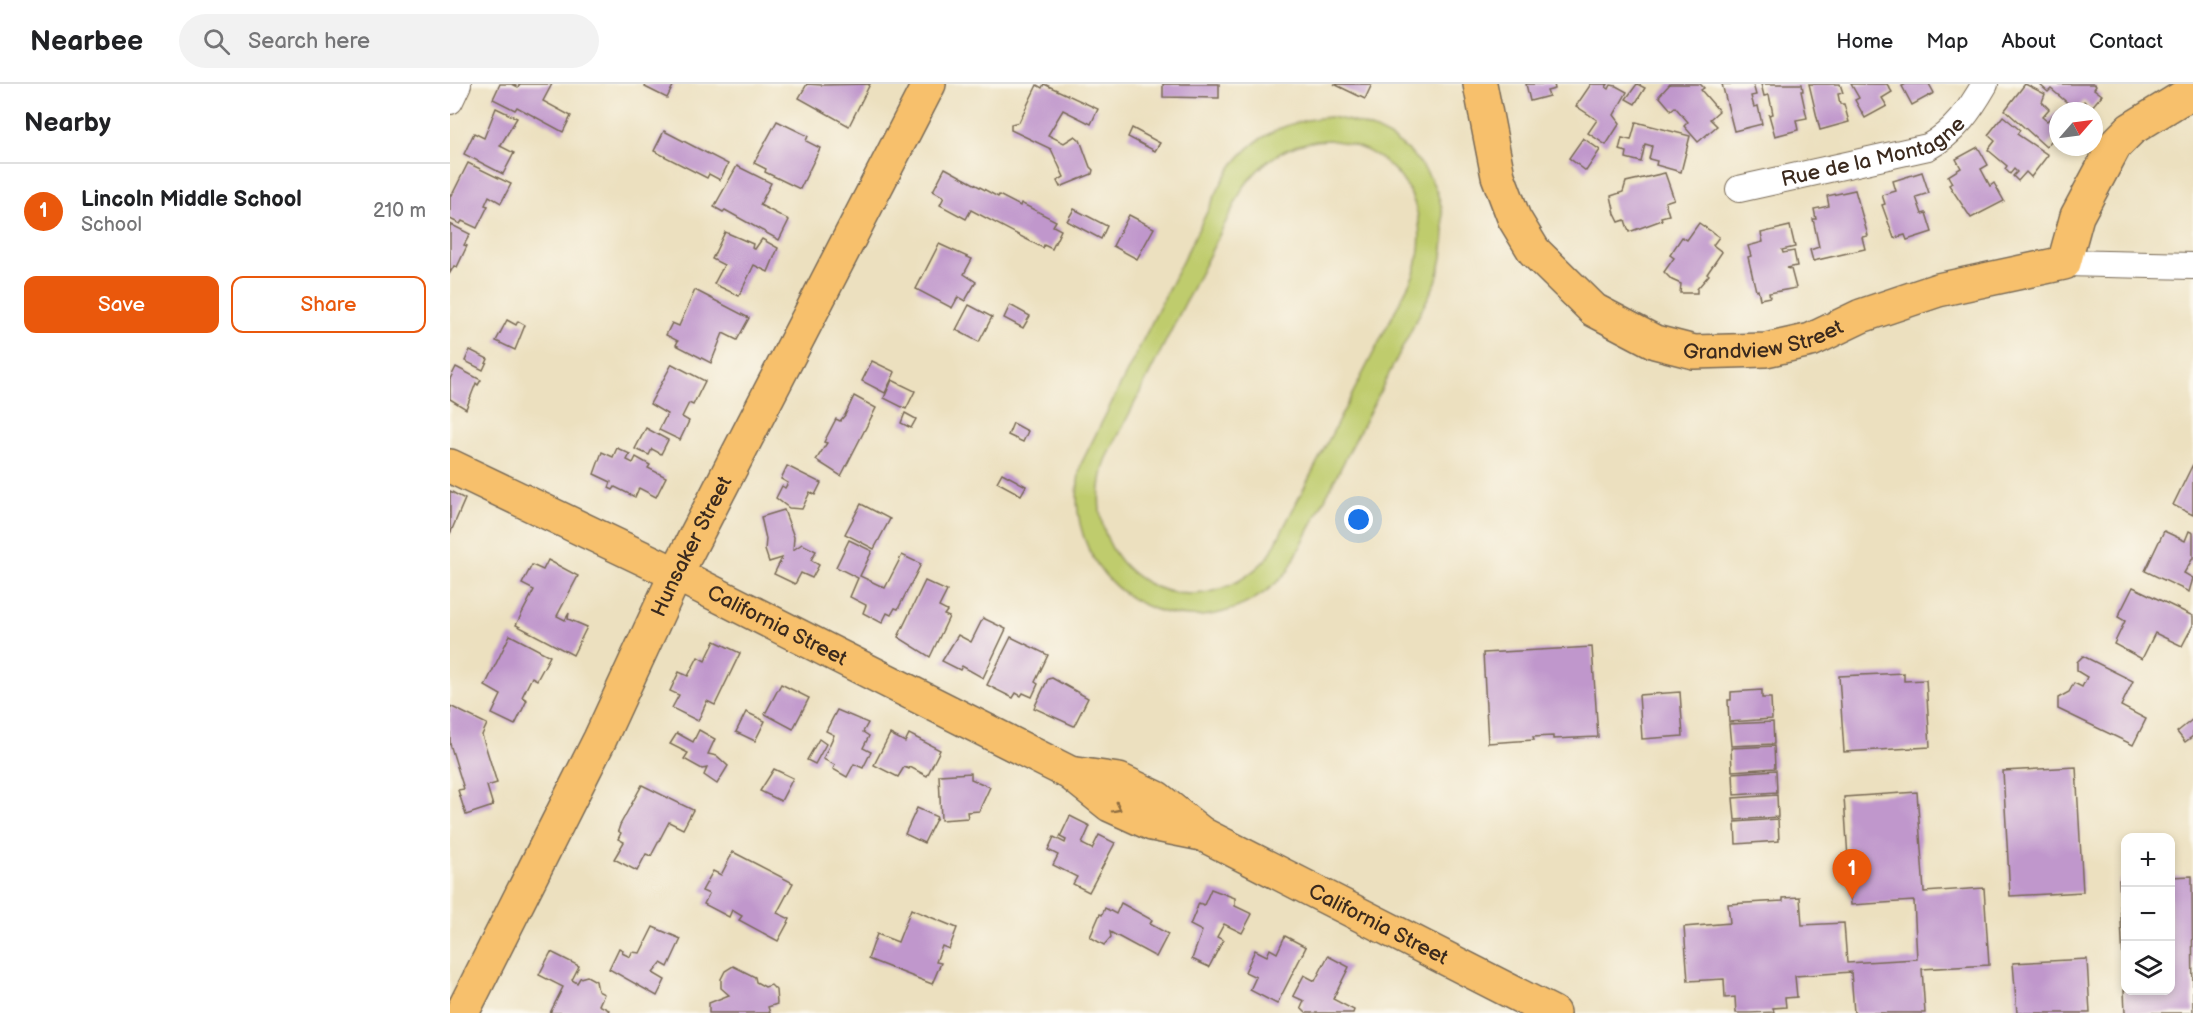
<!DOCTYPE html>
<html lang="en">
<head>
<meta charset="utf-8">
<style>
  body { margin:0; font-family:"Balsamiq Sans",sans-serif; background:#f2f2f2; color:#202124 }
  .controls { position:absolute; right:18px; bottom:18px; display:grid; overflow:hidden; border-radius:12px; box-shadow:0 3px 9px #0003 }
  .controls button { width:54px; height:54px; display:grid; place-items:center; padding:0; border:0; border-bottom:2px solid #e0e0e0; background:#fff; color:#202124; font:30px sans-serif }
  .compass { position:absolute; left:1599px; top:18px; width:54px; height:54px; border-radius:50%; background:#fff; box-shadow:0 3px 9px #0003; rotate:62deg }
  .you { position:absolute; left:909px; top:436px; width:21px; height:21px; margin:-15px; border:4px solid #fff; border-radius:50%; background:#1a73e8; box-shadow:0 0 0 9px #1a73e833 }
  .badge { display:grid; place-items:center; width:39px; height:39px; border-radius:50%; background:#ea580c; color:#fff; font-size:20px; font-weight:700 }
  .pin { position:absolute; translate:-50% -50px; filter:drop-shadow(0 2px 3px #0008) }
  .pin::after { content:''; position:absolute; top:32px; width:21px; height:18px; background:inherit; clip-path:polygon(0 0,100% 0,50% 100%) }
  .list { margin:0; padding:0; list-style:none }
  h2 { display:flex; justify-content:space-between; align-items:center; height:78px; margin:0; padding:0 24px; font-size:26px }
  h2 small { font-size:20px; font-weight:400; color:#757577 }
  .list li { display:grid; grid-template-columns:39px 1fr auto; gap:18px; align-items:center; box-sizing:border-box; height:96px; padding:0 24px; border-top:2px solid #e0e0e0 }
  .list b { display:block; font-size:22px; white-space:nowrap }
  .list p { margin:0; font-size:20px; white-space:nowrap; color:#757577 }
  .list em { font-size:20px; font-style:normal; color:#757577 }
  .actions { display:flex; gap:12px; padding:18px 24px }
  .actions a { flex:1; padding:14px 0; border:2px solid #ea580c; border-radius:12px; text-align:center; font-size:21px; color:#ea580c }
  .actions .main { background:#ea580c; color:#fff }
  .icon { flex:none; width:33px; height:33px; fill:none; stroke:currentColor; stroke-width:2; stroke-linecap:round; stroke-linejoin:round }
  .map { position:relative; flex:none; width:1743px; height:929px; overflow:hidden }
  header { display:flex; align-items:center; gap:36px; box-sizing:border-box; height:84px; padding:0 30px; background:#fff; border-bottom:2px solid #e0e0e0 }
  header strong { font-size:28px }
  nav { display:flex; gap:33px; margin-inline-start:auto; font-size:21px }
  .search { width:420px; height:54px; background:#f2f2f2; display:flex; align-items:center; gap:15px; box-sizing:border-box; padding:0 21px; border-radius:33px; color:#757577; font-size:22px }
  main { display:flex }
  aside { flex:1; background:#fff }
  .map>svg:first-child { display:block }
  .green { fill:#bfcc6d; stroke:#7d7b46; stroke-width:1.5; fill-rule:evenodd }
  .building { fill:#c097cc }
  .lines { fill:none; stroke-linecap:round; stroke-linejoin:round }
  .minor-casing { stroke:#796a56; stroke-width:28 }
  .major-casing { stroke:#796a56; stroke-width:36 }
  .minor { stroke:#fff; stroke-width:26 }
  .major { stroke:#f7c06c; stroke-width:33 }
  .oneway { stroke:#906e41 }
  .labels { text-anchor:middle; dominant-baseline:central; stroke-width:5; stroke-linejoin:round; paint-order:stroke }
  .street-label { font-size:21px; fill:#3b2a1e; stroke:#fbf7ec }
</style>
</head>
<body>
<header>
<strong>Nearbee</strong>
<div class="search"><svg class="icon" aria-label="search" viewBox="0 0 24 24"><circle cx="10" cy="10" r="6"/><path d="M15 15l6 6"/></svg>Search here</div>
<nav><a>Home</a><a>Map</a><a>About</a><a>Contact</a></nav>
</header>
<main>
<aside>
<h2>Nearby<small></small></h2>
<ul class="list">
<li><span class="badge">1</span><div><b>Lincoln Middle School</b><p>School</p></div><em>210 m</em></li>
</ul>
<div class="actions"><a class="main">Save</a><a>Share</a></div>
</aside>
<div class="map">
<svg width="1743" height="929" viewBox="0 0 1743 929">
  <rect width="100%" height="100%" fill="#fbf7ec"/>
  <filter id="ink" filterUnits="userSpaceOnUse"><feTurbulence type="fractalNoise" baseFrequency=".0167" numOctaves="2"/><feDisplacementMap in="SourceGraphic" scale="12" xChannelSelector="R" yChannelSelector="G"/><feConvolveMatrix kernelMatrix="1 2 1 2 8 2 1 2 1" color-interpolation-filters="sRGB"/></filter>
  <filter id="wash" filterUnits="userSpaceOnUse"><feTurbulence type="fractalNoise" baseFrequency=".008" numOctaves="4" result="noise"/><feDisplacementMap in="SourceGraphic" scale="24" xChannelSelector="R" yChannelSelector="G"/><feGaussianBlur stdDeviation="1.35" result="paint"/><feColorMatrix in="noise" values="0 0 0 0 0 0 0 0 0 0 0 0 0 0 0 0 0 1.4 0 .05"/><feComposite in="paint" operator="in"/></filter>
  <g filter="url(#wash)">
    <rect width="100%" height="100%" fill="#ece0bf"/>
    <!-- green -->
    <path class="green" d="M881,33C969,48 1013,110 986,198L838,487C749,586 602,509 631,380L771,100C794,56 832,36 881,33ZM879,56C951,65 984,123 964,190L819,472C741,558 620,486 656,376L793,104C814,74 842,57 879,56Z"/>
    <g id="blocks">
      <!-- building -->
      <g class="building">
        <polygon points="50,0 62,0 68,3 70,0 102,0 93,17 121,32 113,48 67,23 65,26 43,15"/>
        <polygon points="196,0 224,0 217,14 195,3"/>
        <polygon points="357,0 372,1 420,0 399,42 349,14"/>
        <polygon points="594,0 648,25 641,40 613,26 598,51 614,59 625,52 630,56 640,83 643,86 642,90 610,103 607,97 614,93 601,65 561,46 561,40 569,38 587,1 592,4"/>
        <polygon points="713,0 769,0 769,14 713,13"/>
        <polygon points="884,0 922,0 915,15"/>
        <polygon points="1076,0 1104,0 1105,5 1097,7 1099,12 1080,17"/>
        <polygon points="1141,0 1158,0 1156,3 1159,5 1161,1 1166,2 1177,8 1164,31 1170,39 1156,61 1138,49 1147,36 1126,22"/>
        <polygon points="1187,0 1195,4 1185,20 1176,15"/>
        <polygon points="1220,0 1250,0 1254,4 1251,6 1269,27 1260,35 1267,42 1248,58 1234,42 1238,38 1225,23 1221,26 1209,12"/>
        <polygon points="1272,0 1303,0 1306,11 1301,12 1304,23 1308,22 1312,40 1284,47"/>
        <polygon points="1311,0 1352,0 1353,7 1351,7 1357,34 1346,36 1348,46 1325,52 1319,31 1323,30 1319,11 1314,12"/>
        <polygon points="1359,0 1390,0 1393,9 1388,10 1390,20 1394,20 1399,38 1370,46"/>
        <polygon points="1401,0 1437,0 1442,8 1432,14 1437,22 1415,34 1405,16 1409,14"/>
        <polygon points="1456,0 1479,0 1484,9 1462,21 1452,2"/>
        <polygon points="1575,0 1595,10 1592,18 1599,25 1592,33 1597,37 1608,26 1608,49 1596,63 1555,26"/>
        <polygon points="1589,0 1644,0 1646,2 1644,5 1652,11 1641,24 1634,17 1626,26 1601,5 1598,8"/>
        <polygon points="46,24 67,34 50,62 64,69 53,90 14,70 24,49 34,54"/>
        <polygon points="1553,32 1570,46 1567,50 1598,71 1581,93 1576,88 1568,97 1563,92 1567,88 1564,85 1560,90 1555,85 1557,82 1538,66 1545,57 1538,51"/>
        <polygon points="327,37 358,52 356,57 370,64 350,105 315,88 316,85 304,79"/>
        <polygon points="1186,38 1240,52 1231,88 1206,81 1207,77 1199,75 1202,62 1195,60 1191,78 1176,74 1177,68 1169,66 1172,54 1181,56"/>
        <polygon points="682,44 710,59 705,67 678,53"/>
        <polygon points="214,47 278,80 270,96 259,90 257,94 204,67"/>
        <polygon points="1133,54 1150,66 1136,87 1119,74"/>
        <polygon points="1528,63 1538,81 1531,85 1540,102 1544,99 1554,117 1521,134 1499,101 1502,99 1498,92 1511,84 1506,75"/>
        <polygon points="18,79 61,100 51,119 39,112 35,121 38,122 27,144 12,137 10,140 0,135 0,110 2,111"/>
        <polygon points="287,82 321,99 310,121 339,136 329,156 275,126 273,128 264,123"/>
        <polygon points="495,84 548,113 549,111 570,122 571,119 606,137 603,142 611,146 602,165 594,161 593,164 521,126 516,135 490,121 494,113 483,107"/>
        <polygon points="1472,88 1479,109 1466,113 1472,130 1476,129 1482,148 1457,156 1455,151 1444,154 1432,121 1435,120 1432,111 1446,107 1443,97"/>
        <polygon points="1215,89 1224,115 1215,118 1219,131 1211,133 1212,136 1179,148 1175,136 1169,138 1165,130 1161,112 1173,108 1176,98"/>
        <polygon points="1405,106 1418,152 1412,153 1415,165 1363,177 1360,166 1369,163 1363,135 1366,135 1364,125 1379,122 1377,112"/>
        <polygon points="624,125 657,142 651,155 617,137"/>
        <polygon points="679,131 704,144 687,175 663,162"/>
        <polygon points="1249,139 1269,153 1263,161 1272,168 1257,190 1259,191 1247,205 1247,209 1230,209 1231,200 1222,196 1214,188 1224,174 1220,171 1232,153 1237,156"/>
        <polygon points="0,140 20,150 14,161 17,162 7,183 4,182 0,189"/>
        <polygon points="1340,142 1345,163 1332,166 1333,169 1344,167 1347,182 1337,184 1341,185 1346,204 1319,209 1320,213 1310,215 1308,206 1306,207 1298,173 1301,172 1298,162 1313,158 1311,149"/>
        <polygon points="275,148 303,160 302,164 305,165 312,155 328,164 318,188 304,181 289,212 264,200 274,181 262,175"/>
        <polygon points="489,160 522,175 514,190 526,198 515,217 508,213 502,224 466,205"/>
        <polygon points="245,206 299,234 287,256 273,249 261,279 226,261 228,257 216,251 222,239 229,242"/>
        <polygon points="519,221 542,233 529,258 506,246"/>
        <polygon points="560,221 580,232 573,244 554,234"/>
        <polygon points="57,236 66,241 68,237 75,241 65,266 46,257"/>
        <polygon points="20,266 38,275 33,286 15,277"/>
        <polygon points="422,277 445,288 435,309 412,297"/>
        <polygon points="222,280 255,297 243,321 239,319 232,333 239,337 230,356 209,346 217,330 200,320"/>
        <polygon points="6,283 31,296 28,301 26,299 16,325 0,315 0,295"/>
        <polygon points="442,296 465,307 456,325 434,314"/>
        <polygon points="404,312 426,324 391,392 366,376 377,359 374,358 386,335 390,337 395,331"/>
        <polygon points="455,329 466,335 461,344 451,339"/>
        <polygon points="563,339 578,347 573,358 558,351"/>
        <polygon points="196,344 218,356 211,370 202,365 199,371 185,365"/>
        <polygon points="167,364 180,370 177,376 183,379 186,373 200,381 198,384 216,393 206,413 189,404 185,413 165,403 163,406 159,404 161,398 144,390 152,368 163,373"/>
        <polygon points="1743,380 1743,431 1723,421"/>
        <polygon points="337,382 371,399 365,411 360,408 352,425 339,424 326,414 332,402 335,404 338,399 331,395"/>
        <polygon points="552,389 576,402 571,411 547,398"/>
        <polygon points="0,407 15,415 0,450"/>
        <polygon points="411,420 440,435 424,465 395,450"/>
        <polygon points="334,426 344,453 343,466 352,460 366,467 361,476 369,481 362,494 351,489 345,500 324,490 332,474 319,478 315,466 316,455 311,433"/>
        <polygon points="1714,447 1735,457 1739,447 1743,449 1743,474 1734,489 1743,494 1739,508 1695,487"/>
        <polygon points="399,456 422,467 410,492 435,504 452,471 471,480 448,525 445,524 441,531 437,529 432,539 413,529 416,521 400,513 408,494 386,483"/>
        <polygon points="98,476 128,492 107,532 115,536 119,529 118,535 137,543 123,571 66,541 84,506 72,500 82,481 93,486"/>
        <polygon points="475,497 497,507 489,523 497,527 494,531 499,533 480,573 448,553"/>
        <polygon points="1683,503 1743,532 1743,541 1732,562 1705,549 1692,575 1664,560 1675,537 1668,533"/>
        <polygon points="533,534 556,545 533,594 512,582 510,586 492,577 508,551 521,558"/>
        <polygon points="60,551 100,572 87,596 82,593 72,613 77,616 65,641 42,630 51,611 35,602"/>
        <polygon points="561,553 598,571 585,598 588,600 582,613 573,609 571,612 566,609 563,614 537,601"/>
        <polygon points="265,557 290,569 265,621 257,617 248,637 222,624 229,611 220,607 229,588 238,592 248,573 255,577"/>
        <polygon points="1142,563 1148,653 1103,655 1103,652 1083,653 1084,656 1038,659 1033,569"/>
        <polygon points="1633,572 1683,597 1671,622 1696,635 1683,661 1608,625 1608,614 1619,608 1624,599 1632,603 1637,593 1627,587 1627,578"/>
        <polygon points="1454,589 1454,597 1476,596 1480,663 1394,668 1389,592"/>
        <polygon points="602,594 638,614 624,642 584,624 598,595"/>
        <polygon points="331,600 359,614 343,645 315,630"/>
        <polygon points="1312,606 1312,614 1321,614 1322,635 1279,638 1278,616 1281,616 1281,608"/>
        <polygon points="1230,608 1233,652 1192,655 1189,611"/>
        <polygon points="0,622 37,640 32,651 47,699 37,702 43,722 16,731 8,706 14,705 0,660"/>
        <polygon points="387,626 418,639 413,648 419,652 413,664 421,668 413,684 404,680 397,693 383,685 385,681 373,675 384,651 376,647"/>
        <polygon points="296,628 315,637 305,657 286,648"/>
        <polygon points="1743,635 1743,652 1735,658 1727,648"/>
        <polygon points="1323,638 1324,660 1281,662 1279,640"/>
        <polygon points="249,646 265,655 258,670 267,672 278,682 267,700 254,691 257,684 252,685 234,675 238,669 220,660 227,649 243,658"/>
        <polygon points="440,650 455,658 459,650 490,666 477,692 460,683 459,685 454,683 448,693 424,681"/>
        <polygon points="369,655 376,660 365,680 357,676"/>
        <polygon points="1324,662 1325,684 1282,687 1281,664"/>
        <polygon points="1626,683 1633,808 1560,812 1553,687"/>
        <polygon points="324,685 343,694 331,717 310,707"/>
        <polygon points="1326,686 1327,708 1284,711 1283,689"/>
        <polygon points="521,689 521,695 540,703 529,727 517,728 518,734 491,736 489,691"/>
        <polygon points="192,701 243,726 233,745 219,738 201,772 196,770 187,787 164,775 174,758 168,755 171,749 168,747 170,741"/>
        <polygon points="1467,708 1474,808 1534,804 1539,881 1472,885 1475,929 1404,929 1401,888 1345,892 1347,913 1335,914 1336,923 1323,924 1324,928 1300,929 1286,929 1285,913 1275,914 1274,895 1238,897 1234,843 1280,839 1278,820 1333,817 1333,814 1350,813 1352,841 1394,839 1397,879 1467,875 1464,817 1401,821 1394,713"/>
        <polygon points="1327,711 1328,733 1285,736 1283,714"/>
        <polygon points="467,724 487,733 474,759 455,750"/>
        <polygon points="620,732 640,742 632,760 642,765 649,751 665,759 639,808 623,800 627,793 603,781 608,771 598,766 604,753 615,759 616,756 610,753"/>
        <polygon points="1328,735 1329,757 1286,760 1285,738"/>
        <polygon points="283,768 343,799 327,829 340,835 328,857 289,836 292,832 282,826 279,833 254,820 259,810 252,807 263,787 271,791"/>
        <polygon points="1742,792 1743,929 1675,929 1674,906 1720,906 1720,793"/>
        <polygon points="1676,795 1676,896 1674,896 1669,796"/>
        <polygon points="761,805 785,814 785,822 802,830 792,849 774,840 767,853 773,856 759,883 742,875 752,847 740,841 749,819 754,821"/>
        <polygon points="671,819 702,836 700,840 718,850 706,873 660,848 661,853 654,861 640,853 650,830 652,831 655,824 666,830"/>
        <polygon points="461,825 507,844 499,865 492,862 486,878 491,879 482,900 418,875 427,850 448,858"/>
        <polygon points="203,843 231,855 218,883 211,879 203,889 215,896 207,912 159,885 169,864 173,866 172,869 180,873 182,868 190,869"/>
        <polygon points="835,852 856,863 827,920 800,906 806,893 795,888 805,866 817,872 820,865 827,869"/>
        <polygon points="101,868 129,882 122,896 127,899 130,894 137,892 146,897 148,907 154,910 149,921 159,926 157,929 100,929 113,903 89,891"/>
        <polygon points="878,872 899,883 883,915 904,926 903,929 856,929 851,924 854,917 843,912 854,891 865,897"/>
        <polygon points="1637,875 1640,929 1567,929 1563,879"/>
        <polygon points="283,882 305,893 306,898 315,903 321,901 326,906 327,920 318,923 320,929 259,929 259,919 279,911 271,904 271,895 275,887"/>
      </g>
    </g>
  </g>
  <g filter="url(#ink)">
    <use href="#blocks" fill-opacity="0" stroke="#796a56" stroke-width="1.5"/>
    <g class="lines">
      <defs>
        <g id="minor">
          <polyline points="0,17 8,0"/>
          <path id="s1" d="M1289,105L1478,63C1505,48 1520,26 1535,0"/>
          <polyline points="1614,179 1743,182"/>
        </g>
        <g id="major">
          <path id="s2" d="M1030,0L1048,92L1064,134L1084,167L1144,226L1205,258L1244,268L1316,266L1361,256L1411,232L1488,206L1614,179L1627,132L1665,61L1681,45L1730,15L1743,10"/>
          <path id="s3" d="M0,382L226,490L620,689L660,721L702,740L752,750L707,714L669,696L620,689"/>
          <path id="s4" d="M752,750L1103,929"/>
          <path id="s5" d="M12,929L150,655L226,490L479,0"/>
        </g>
      </defs>
      <!-- minor casing -->
      <use href="#minor" class="minor-casing"/>
      <!-- major casing -->
      <use href="#major" class="major-casing"/>
      <!-- minor -->
      <use href="#minor" class="minor"/>
      <!-- major -->
      <use href="#major" class="major"/>
    </g>
    <!-- one-way arrows -->
    <defs><path id="oneway-chevron" d="M-2-3.5L2.5 0L-2 3.5" fill="none" stroke-width="1.6" stroke-linecap="round" stroke-linejoin="round" transform="scale(1.5)"/></defs>
    <use class="oneway" href="#oneway-chevron" transform="translate(667 724) rotate(27)"/>
  </g>
  <g class="labels">
    <!-- street labels -->
    <g class="street-label">
      <text stroke="none"><textPath href="#s1" startOffset="140">Rue de la Montagne</textPath></text>
      <text stroke="none"><textPath href="#s2" startOffset="441">Grandview Street</textPath></text>
      <text stroke="none"><textPath href="#s5" startOffset="520">Hunsaker Street</textPath></text>
      <text stroke="none"><textPath href="#s3" startOffset="364">California Street</textPath></text>
      <text stroke="none"><textPath href="#s4" startOffset="198">California Street</textPath></text>
    </g>
  </g>
</svg>
<div class="controls">
<button>+</button>
<button>−</button>
<button><svg class="icon" aria-label="layers" viewBox="0 0 24 24"><path d="M12 4l9 5-9 5-9-5zM3 14l9 5 9-5"/></svg></button>
</div>
<svg class="compass" viewBox="-18 -18 36 36"><path d="M0-13l5 13h-10z" fill="#e53935"/><path d="M0 13l5-13h-10z" fill="#757577"/></svg>
<div class="you"></div>
<div class="pin badge" style="left:1402px;top:815px">1</div>
</div>
</main>
</body>
</html>
